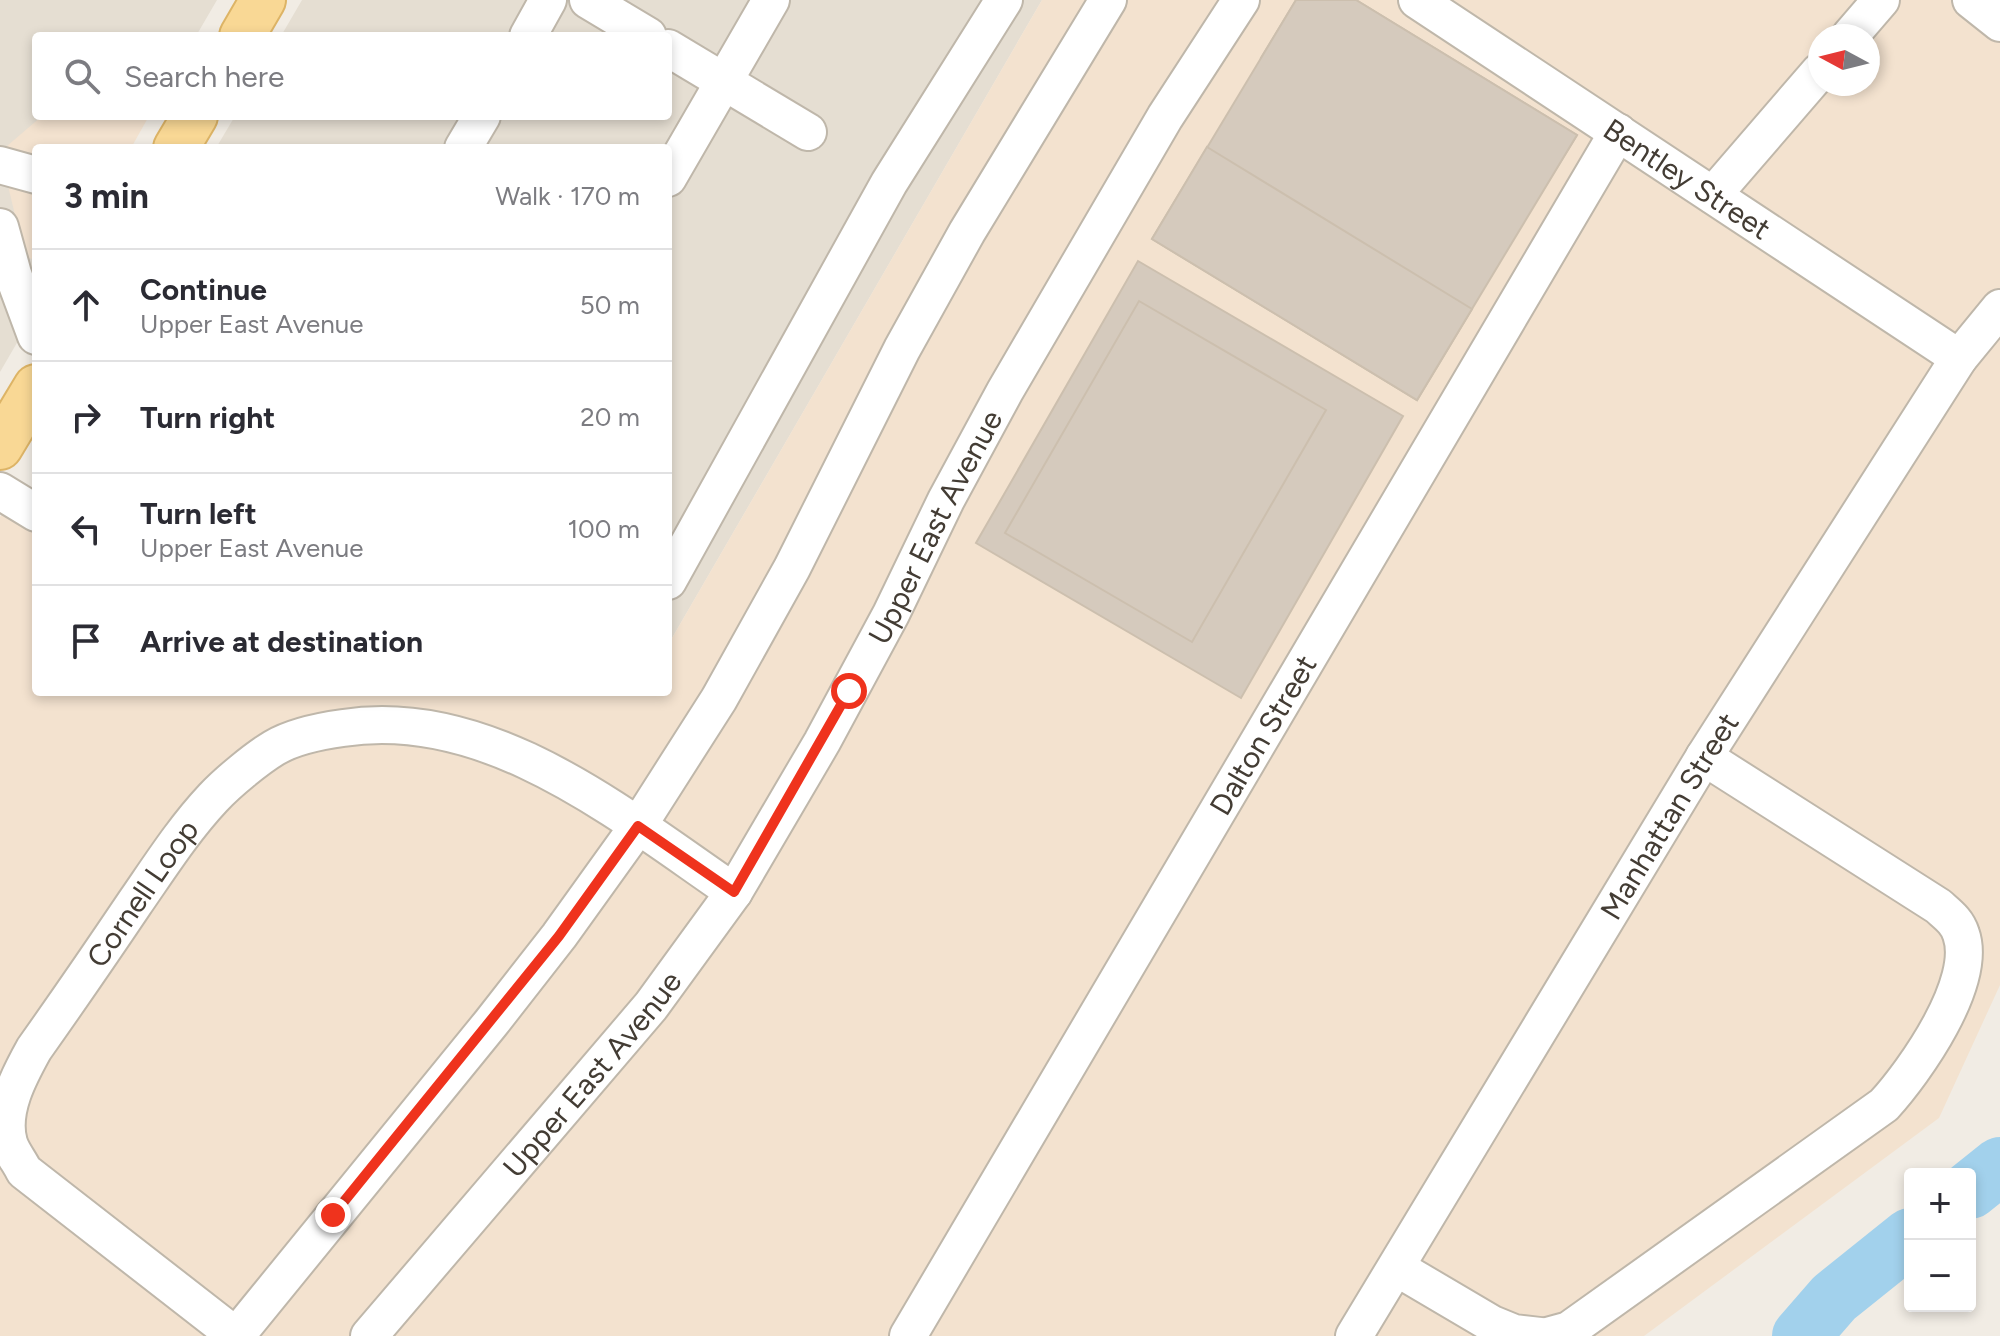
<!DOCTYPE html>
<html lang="en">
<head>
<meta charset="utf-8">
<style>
  body { margin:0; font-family:Figtree,sans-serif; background:#f2f2f3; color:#2b2b33 }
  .controls { position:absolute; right:24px; bottom:24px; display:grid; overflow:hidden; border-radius:8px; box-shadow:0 4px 12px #0003 }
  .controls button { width:72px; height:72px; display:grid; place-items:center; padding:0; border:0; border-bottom:2px solid #e1e1e2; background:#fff; color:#2b2b33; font:40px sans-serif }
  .compass { position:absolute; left:1808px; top:24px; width:72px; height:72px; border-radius:50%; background:#fff; box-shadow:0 4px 12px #0003; rotate:277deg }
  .stop { position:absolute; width:24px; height:24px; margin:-18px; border:6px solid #ef331d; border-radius:50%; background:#fff }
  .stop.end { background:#ef331d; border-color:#fff; box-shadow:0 2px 8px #0008 }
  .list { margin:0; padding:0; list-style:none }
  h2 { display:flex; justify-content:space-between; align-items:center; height:104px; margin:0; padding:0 32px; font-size:34px }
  h2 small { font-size:26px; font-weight:400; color:#7c7c81 }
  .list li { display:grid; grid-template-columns:52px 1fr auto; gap:24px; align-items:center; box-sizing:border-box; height:112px; padding:0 32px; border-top:2px solid #e1e1e2 }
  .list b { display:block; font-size:30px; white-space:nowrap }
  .list p { margin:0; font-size:26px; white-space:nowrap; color:#7c7c81 }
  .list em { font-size:26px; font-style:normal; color:#7c7c81 }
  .icon { flex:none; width:44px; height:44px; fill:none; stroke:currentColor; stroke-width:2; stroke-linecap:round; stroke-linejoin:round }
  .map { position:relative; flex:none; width:2000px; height:1336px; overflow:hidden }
  .search { position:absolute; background:#fff; box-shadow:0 4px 12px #0003; left:32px; top:32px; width:640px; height:88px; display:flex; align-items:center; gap:20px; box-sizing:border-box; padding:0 28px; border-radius:8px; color:#7c7c81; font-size:30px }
  .panel { position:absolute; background:#fff; box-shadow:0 4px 12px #0003; left:32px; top:144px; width:640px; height:552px; border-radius:8px }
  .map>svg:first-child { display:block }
  .residential { fill:#e5ded2 }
  .commercial { fill:#f3e2cf; fill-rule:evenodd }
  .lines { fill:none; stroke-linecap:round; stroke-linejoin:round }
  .river { stroke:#a2d1ec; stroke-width:58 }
  .building { fill:#d5cabd; stroke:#ccbfae; stroke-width:2 }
  .minor-casing { stroke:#bfb7aa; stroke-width:40 }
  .major-casing { stroke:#ddb466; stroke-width:48 }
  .minor { stroke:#fff; stroke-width:36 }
  .major { stroke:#f9d895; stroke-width:44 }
  .route { stroke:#ef331d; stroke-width:10 }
  .labels { text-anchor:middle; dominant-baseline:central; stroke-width:6; stroke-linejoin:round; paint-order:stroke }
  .street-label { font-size:30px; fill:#433c34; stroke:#fff }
</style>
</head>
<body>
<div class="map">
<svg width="2000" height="1336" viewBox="0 0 2000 1336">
  <rect width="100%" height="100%" fill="#f1ece4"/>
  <!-- residential -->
  <g class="residential">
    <polygon points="0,0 217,0 196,36 36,36 36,116 149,116 36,148 36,310 0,372"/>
    <polygon points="302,0 1042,0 668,645 668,148 216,148 235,116 668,116 668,36 281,36"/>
  </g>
  <!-- commercial -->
  <g class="commercial">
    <path d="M1042,0H2000V985L1939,1118L1644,1336H0V517L9,503L36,519V692H668V645ZM1820,36H1868V84H1820Z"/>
    <polygon points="42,116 149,116 131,148 36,148 36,260 25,257 0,152"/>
  </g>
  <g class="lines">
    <!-- river -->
    <g class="river">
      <polyline points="1970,1190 2000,1166"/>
      <polyline points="1801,1336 1834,1298 1910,1237"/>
    </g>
  </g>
  <!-- building -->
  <g class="building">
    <polygon points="1296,0 1356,0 1577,135 1525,219 1261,58"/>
    <polygon points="1296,0 1356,0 1577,135 1417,400 1152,239"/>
    <polygon points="1207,147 1472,309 1417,400 1152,239"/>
    <polygon points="1138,261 1403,416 1241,698 976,543"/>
    <polygon points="1139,301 1326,410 1192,642 1005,533"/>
  </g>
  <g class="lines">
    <defs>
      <g id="minor">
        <polyline points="588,0 648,36"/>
        <path id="s1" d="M1417,0L1959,358"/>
        <polyline points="1971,0 2000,23"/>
        <polyline points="528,36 548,0"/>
        <polyline points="1850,36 1881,0"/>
        <polyline points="668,48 808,132"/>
        <polyline points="463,148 482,116"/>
        <polyline points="0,165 36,175"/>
        <polyline points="668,178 771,0"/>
        <polyline points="1713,195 1820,71"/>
        <polyline points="0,227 13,274 36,336"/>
        <polyline points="0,491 36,513"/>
        <polyline points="668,581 889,183 1004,0"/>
        <polyline points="1397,1268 1492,1324 1514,1333 1540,1336"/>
        <polyline points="236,1336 491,1023 559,936 638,826 719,699 792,568 902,349 967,232 1108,0"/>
        <path id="s2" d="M236,1336L24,1171C20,1162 12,1153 9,1143C0,1111 19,1076 34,1049C68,1001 101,953 134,904C159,868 183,830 213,798C228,782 256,759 274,748C294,736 321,731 343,728C489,705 621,815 734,892"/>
        <path id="s3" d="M369,1336L651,1006L734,892L822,742L891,614L946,500L1005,391L1165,117L1241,0"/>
        <path id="s4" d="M908,1336L1618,132"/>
        <path id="s5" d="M1354,1336L1704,757L1959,358L2000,308"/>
        <path d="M1547,1336L1569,1330L1884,1105C1915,1071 1978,982 1961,934C1957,921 1948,915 1938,906L1704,757"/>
      </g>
      <g id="major">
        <polyline points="242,36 263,0"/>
        <polyline points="176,148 195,116"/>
        <polyline points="0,447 36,387"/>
      </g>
    </defs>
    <!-- minor casing -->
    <use href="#minor" class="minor-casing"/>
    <!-- major casing -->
    <use href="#major" class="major-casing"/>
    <!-- minor -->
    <use href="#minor" class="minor"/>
    <!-- major -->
    <use href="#major" class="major"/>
  </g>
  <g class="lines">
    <!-- route -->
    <polyline class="route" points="333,1215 559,936 638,826 734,892 849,691"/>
  </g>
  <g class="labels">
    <!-- street labels -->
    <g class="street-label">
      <text stroke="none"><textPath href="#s1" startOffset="324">Bentley Street</textPath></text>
      <text stroke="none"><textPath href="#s3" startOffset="992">Upper East Avenue</textPath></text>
      <text stroke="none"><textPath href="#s4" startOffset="698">Dalton Street</textPath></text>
      <text stroke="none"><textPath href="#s5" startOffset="608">Manhattan Street</textPath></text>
      <text stroke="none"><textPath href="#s2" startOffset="590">Cornell Loop</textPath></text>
      <text stroke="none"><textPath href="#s3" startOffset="344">Upper East Avenue</textPath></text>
    </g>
  </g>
</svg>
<div class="controls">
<button>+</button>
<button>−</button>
</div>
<svg class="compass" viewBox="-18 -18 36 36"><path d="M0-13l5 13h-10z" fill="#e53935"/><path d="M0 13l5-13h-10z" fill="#7c7c81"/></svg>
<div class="stop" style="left:849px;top:691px"></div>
<div class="stop end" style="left:333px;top:1215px"></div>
<div class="search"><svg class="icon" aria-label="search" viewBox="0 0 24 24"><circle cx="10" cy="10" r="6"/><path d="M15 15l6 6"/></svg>Search here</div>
<section class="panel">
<h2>3 min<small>Walk · 170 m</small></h2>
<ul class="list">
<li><svg class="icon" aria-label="ahead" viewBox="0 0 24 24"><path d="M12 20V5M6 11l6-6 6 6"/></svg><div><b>Continue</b><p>Upper East Avenue</p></div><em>50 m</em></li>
<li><svg class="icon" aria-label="right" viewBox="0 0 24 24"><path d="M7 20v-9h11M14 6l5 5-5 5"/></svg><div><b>Turn right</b></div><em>20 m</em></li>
<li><svg class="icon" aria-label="left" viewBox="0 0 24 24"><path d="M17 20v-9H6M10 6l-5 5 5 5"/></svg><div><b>Turn left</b><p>Upper East Avenue</p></div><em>100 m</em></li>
<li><svg class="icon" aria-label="arrive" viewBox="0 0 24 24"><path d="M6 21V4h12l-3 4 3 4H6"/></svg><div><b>Arrive at destination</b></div></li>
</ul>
</section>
</div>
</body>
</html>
